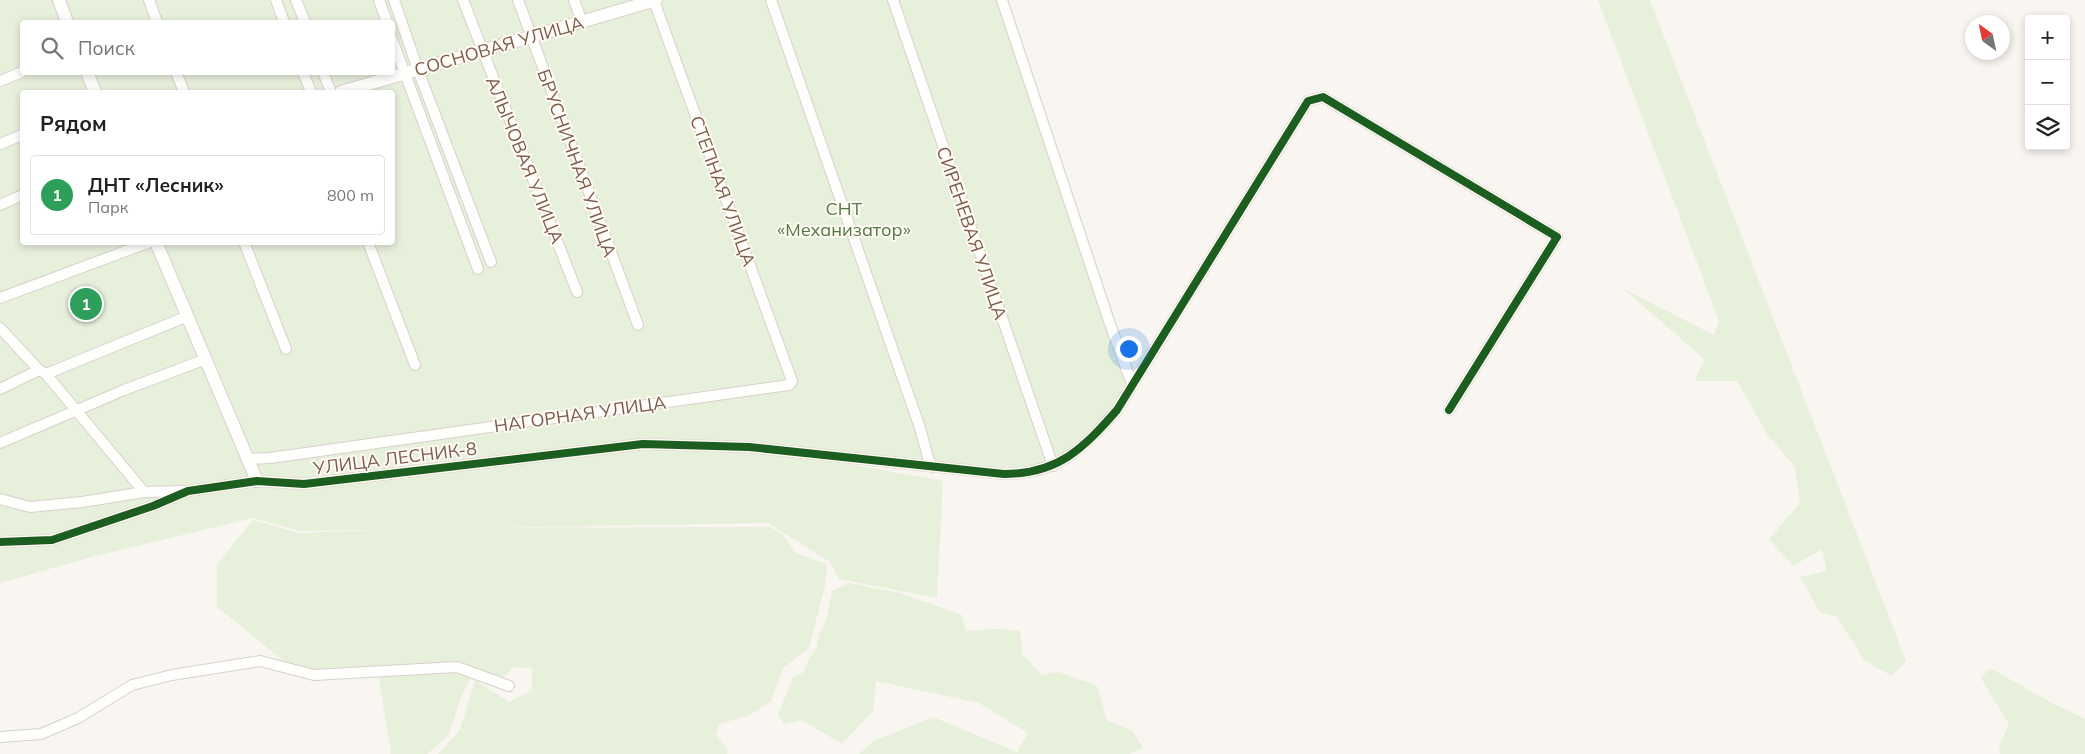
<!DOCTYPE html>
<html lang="ru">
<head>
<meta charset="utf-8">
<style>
  body { margin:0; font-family:Mulish,sans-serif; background:#f2f2f2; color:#222 }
  .controls { position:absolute; right:15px; top:15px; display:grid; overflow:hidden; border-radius:5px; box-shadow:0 2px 8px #0003 }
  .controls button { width:45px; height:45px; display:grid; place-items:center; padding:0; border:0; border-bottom:1px solid #e0e0e0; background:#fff; color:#222; font:25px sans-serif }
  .compass { position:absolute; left:1965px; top:15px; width:45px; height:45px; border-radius:50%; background:#fff; box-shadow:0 2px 8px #0003; rotate:327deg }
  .you { position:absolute; left:1128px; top:348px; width:18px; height:18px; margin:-12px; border:4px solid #fff; border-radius:50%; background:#1a73e8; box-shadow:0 0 0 8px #1a73e833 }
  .badge { display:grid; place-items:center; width:32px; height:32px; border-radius:50%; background:#d93025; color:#fff; font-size:16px; font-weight:700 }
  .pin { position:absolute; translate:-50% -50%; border:2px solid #fff; box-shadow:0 1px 5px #0006 }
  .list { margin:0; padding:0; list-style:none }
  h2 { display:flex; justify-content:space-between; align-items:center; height:65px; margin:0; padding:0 20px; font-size:21px }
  h2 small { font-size:16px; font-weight:400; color:#767676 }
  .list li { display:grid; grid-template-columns:32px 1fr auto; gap:15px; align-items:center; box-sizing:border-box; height:80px; margin:0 10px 10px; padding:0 10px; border:1px solid #e0e0e0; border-radius:5px }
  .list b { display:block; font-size:19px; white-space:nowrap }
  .list p { margin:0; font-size:16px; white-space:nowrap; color:#767676 }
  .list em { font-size:16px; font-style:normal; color:#767676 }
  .icon { flex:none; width:28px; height:28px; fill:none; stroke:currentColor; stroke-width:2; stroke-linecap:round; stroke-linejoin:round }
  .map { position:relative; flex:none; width:2085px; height:754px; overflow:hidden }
  .search { position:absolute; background:#fff; box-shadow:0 2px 8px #0003; left:20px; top:20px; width:375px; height:55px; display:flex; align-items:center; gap:12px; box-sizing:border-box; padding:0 18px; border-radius:5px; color:#767676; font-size:19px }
  .panel { position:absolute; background:#fff; box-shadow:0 2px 8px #0003; left:20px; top:90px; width:375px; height:155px; border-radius:5px }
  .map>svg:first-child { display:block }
  .green { fill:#e7f0db; fill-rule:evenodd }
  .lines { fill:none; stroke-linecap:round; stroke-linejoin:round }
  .minor-casing { stroke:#d7d1cb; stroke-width:12 }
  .tertiary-casing { stroke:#d7d1cb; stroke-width:14 }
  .minor { stroke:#fefefd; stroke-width:10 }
  .tertiary { stroke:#fefefd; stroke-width:12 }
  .cycleway-casing { stroke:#fffaf3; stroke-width:11 }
  .cycleway { stroke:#1b5e20; stroke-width:8 }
  .labels { text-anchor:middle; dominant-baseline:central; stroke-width:4; stroke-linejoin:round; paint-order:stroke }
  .street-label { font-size:18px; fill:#7a5c4d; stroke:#fffaf3 }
  .park-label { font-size:18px; fill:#537a41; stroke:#fffaf3 }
</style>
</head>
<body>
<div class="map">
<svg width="2085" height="754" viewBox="0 0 2085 754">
  <rect width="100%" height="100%" fill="#f9f5f0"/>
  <!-- green -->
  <g class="green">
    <path d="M0,0H1004L1128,384L1110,417L1067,455L1042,467L1014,472L838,451L730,442L731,451L804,456L943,481L937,598L839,579L830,562L768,523L300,531L253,518L91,557L0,583ZM22,22H392V72H22ZM22,92H392V242H22Z"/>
    <polygon points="1598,0 1650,0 1906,661 1892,676 1865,661 1837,617 1820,612 1800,577 1827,571 1822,549 1793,566 1769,539 1800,503 1795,467 1767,434 1737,381 1695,381 1704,359 1624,289 1714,335 1719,321"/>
    <polygon points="253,520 298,533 431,528 770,527 782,533 795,553 827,564 825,585 809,648 783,668 771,701 750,715 719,724 716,736 727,748 727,754 438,754 460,730 475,680 509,702 532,690 532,668 513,667 500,682 476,668 461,696 449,735 427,754 391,754 378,673 296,671 217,607 217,564"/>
    <polygon points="849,583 900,593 962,615 966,631 996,629 1020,631 1022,654 1042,675 1059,672 1097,686 1107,720 1132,731 1143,747 1129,754 859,754 872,742 933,717 1017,752 1028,733 979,703 876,681 873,711 842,744 802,720 784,724 778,715 793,677 804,672 809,659 817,647 819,634 826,621 832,591"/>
    <polygon points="1990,668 2052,703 2085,719 2085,754 2000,754 1999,747 2009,724 1981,678"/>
  </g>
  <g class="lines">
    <defs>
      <g id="minor">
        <polyline points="149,0 157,22"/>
        <polyline points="276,0 284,22"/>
        <polyline points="296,0 305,22"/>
        <polyline points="379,0 387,22"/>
        <polyline points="394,0 418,70 491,262"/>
        <polyline points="463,0 577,292"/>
        <polyline points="518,0 638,325"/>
        <polyline points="574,0 582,22"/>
        <polyline points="771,0 920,428 929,461 934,467"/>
        <polyline points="893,0 1053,466"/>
        <polyline points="1002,0 1109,321 1132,384"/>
        <polyline points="392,39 478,269"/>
        <polyline points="176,72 184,92"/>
        <polyline points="303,72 311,92"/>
        <polyline points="323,72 331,92"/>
        <polyline points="0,81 22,72"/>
        <polyline points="0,144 22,135"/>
        <polyline points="0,205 22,195"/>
        <polyline points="244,242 286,349"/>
        <polyline points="368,242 415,365"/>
        <polyline points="0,298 150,242"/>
        <polyline points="0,328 39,370 46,374 144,492"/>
        <polyline points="46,374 188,316"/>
        <polyline points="0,389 39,370"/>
        <polyline points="0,443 124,390 206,359"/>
        <polyline points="247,459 270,458 789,385 792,381 654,1"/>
        <polyline points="0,499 30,507 82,502 144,492 182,491"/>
        <path d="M0,542L52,540L153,506L188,491L257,481L304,484L643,444L749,447L1004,474C1058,474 1083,449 1117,410L1308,101L1323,97L1557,237L1449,410"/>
        <polyline points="0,737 41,734 78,718 132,685 172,675 260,661 314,675 457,667 509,686"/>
      </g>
      <g id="tertiary">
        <polyline points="59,0 67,22"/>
        <polyline points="87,72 95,92"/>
        <polyline points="341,92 656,0"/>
        <polyline points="156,242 257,481"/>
      </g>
    </defs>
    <!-- minor casing -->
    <use href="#minor" class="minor-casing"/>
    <!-- tertiary casing -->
    <use href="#tertiary" class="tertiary-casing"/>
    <!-- minor -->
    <use href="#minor" class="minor"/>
    <!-- tertiary -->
    <use href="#tertiary" class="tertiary"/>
    <defs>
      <path id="cycleway" d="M0,542L52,540L153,506L188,491L257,481L304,484L643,444L749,447L1004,474C1058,474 1083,449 1117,410L1308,101L1323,97L1557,237L1449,410"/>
    </defs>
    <!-- cycleway casing -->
    <use href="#cycleway" class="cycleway-casing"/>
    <!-- cycleway -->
    <use href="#cycleway" class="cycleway"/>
  </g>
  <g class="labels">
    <!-- street labels -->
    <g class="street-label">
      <text transform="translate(499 46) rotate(-16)">СОСНОВАЯ УЛИЦА</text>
      <text transform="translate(525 160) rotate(68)">АЛЫЧОВАЯ УЛИЦА</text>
      <text transform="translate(577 163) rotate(70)">БРУСНИЧНАЯ УЛИЦА</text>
      <text transform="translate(723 191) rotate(70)">СТЕПНАЯ УЛИЦА</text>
      <text transform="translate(972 233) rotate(71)">СИРЕНЕВАЯ УЛИЦА</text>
      <text transform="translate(580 414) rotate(-8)">НАГОРНАЯ УЛИЦА</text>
      <text transform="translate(395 458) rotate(-7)">УЛИЦА ЛЕСНИК-8</text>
    </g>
    <!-- park labels -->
    <g class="park-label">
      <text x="844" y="208">СНТ<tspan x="844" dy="21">«Механизатор»</tspan></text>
    </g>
  </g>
</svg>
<div class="controls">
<button>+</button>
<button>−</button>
<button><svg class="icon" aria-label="layers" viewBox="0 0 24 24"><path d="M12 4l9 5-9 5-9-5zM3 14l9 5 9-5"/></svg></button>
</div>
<svg class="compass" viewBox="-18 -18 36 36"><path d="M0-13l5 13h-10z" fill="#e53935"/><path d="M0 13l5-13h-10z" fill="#767676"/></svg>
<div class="you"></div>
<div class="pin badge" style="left:86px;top:304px;background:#2e9e5b">1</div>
<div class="search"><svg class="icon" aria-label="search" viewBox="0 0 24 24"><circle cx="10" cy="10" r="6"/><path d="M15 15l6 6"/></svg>Поиск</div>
<section class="panel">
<h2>Рядом<small></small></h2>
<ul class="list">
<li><span class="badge" style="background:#2e9e5b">1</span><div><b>ДНТ «Лесник»</b><p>Парк</p></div><em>800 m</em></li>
</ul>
</section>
</div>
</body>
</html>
